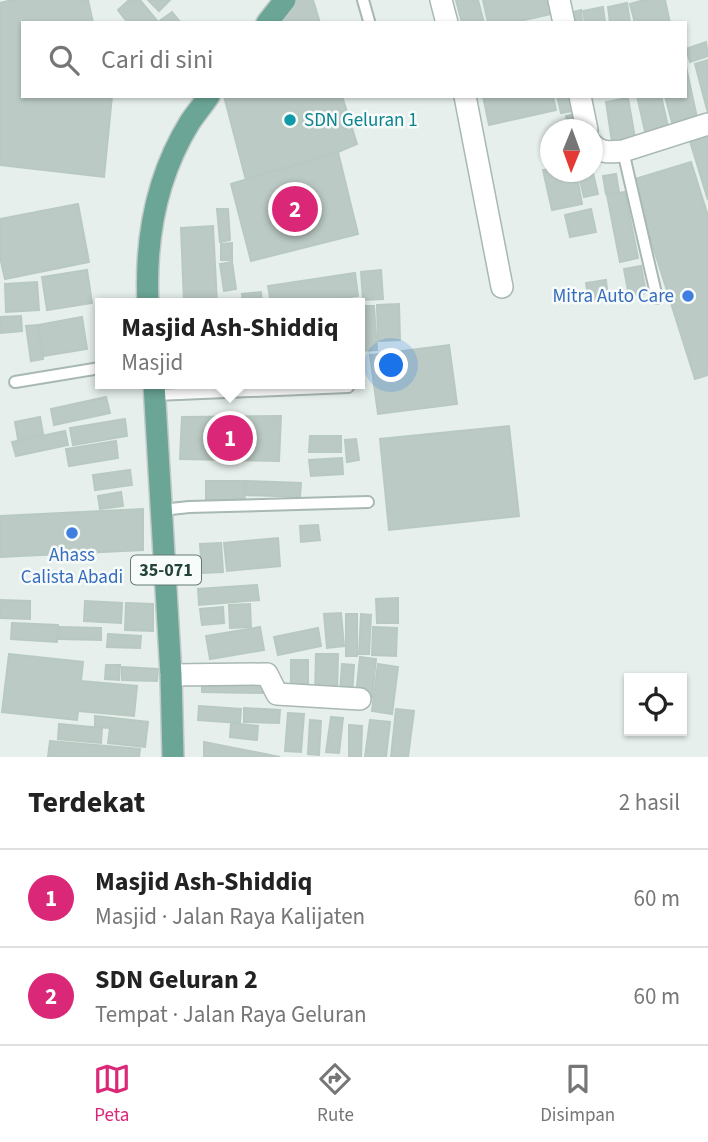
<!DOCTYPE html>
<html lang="id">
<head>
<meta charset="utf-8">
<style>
  body { margin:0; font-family:"Source Sans 3",sans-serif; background:#f2f2f2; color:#222 }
  .controls { position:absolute; right:21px; bottom:21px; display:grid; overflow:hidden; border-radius:0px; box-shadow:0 2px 5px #0004 }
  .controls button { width:63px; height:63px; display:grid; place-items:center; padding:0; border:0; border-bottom:2px solid #e0e0e0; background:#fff; color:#222; font:35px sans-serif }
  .compass { position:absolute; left:540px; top:119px; width:63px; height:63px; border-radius:50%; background:#fff; box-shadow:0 2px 5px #0004; rotate:181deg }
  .you { position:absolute; left:392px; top:366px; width:24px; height:24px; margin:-18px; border:5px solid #fff; border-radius:50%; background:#1a73e8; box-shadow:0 0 0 10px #1a73e833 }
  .badge { display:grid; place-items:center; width:46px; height:46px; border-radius:50%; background:#db2777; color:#fff; font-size:23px; font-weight:700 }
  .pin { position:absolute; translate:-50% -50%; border:4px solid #fff; box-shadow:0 2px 7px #0006 }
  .popup { position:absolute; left:95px; top:298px; width:270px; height:91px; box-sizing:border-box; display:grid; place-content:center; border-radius:0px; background:#fff; filter:drop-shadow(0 2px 5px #0005); font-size:23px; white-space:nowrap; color:#767676 }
  .popup b { font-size:26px; color:#222 }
  .popup::after { content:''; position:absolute; left:50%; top:100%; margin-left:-14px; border:14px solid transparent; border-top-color:#fff }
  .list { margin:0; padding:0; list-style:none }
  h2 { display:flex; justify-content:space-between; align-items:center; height:91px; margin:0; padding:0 28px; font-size:30px }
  h2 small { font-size:23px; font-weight:400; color:#767676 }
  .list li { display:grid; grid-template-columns:46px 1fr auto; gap:21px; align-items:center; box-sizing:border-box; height:98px; padding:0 28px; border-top:2px solid #e0e0e0 }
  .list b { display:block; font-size:26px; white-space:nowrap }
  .list p { margin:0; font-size:23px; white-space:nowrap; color:#767676 }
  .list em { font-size:23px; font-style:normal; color:#767676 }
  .icon { flex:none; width:38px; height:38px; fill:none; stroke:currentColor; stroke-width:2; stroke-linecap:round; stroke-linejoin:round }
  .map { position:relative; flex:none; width:708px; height:757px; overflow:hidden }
  .search { position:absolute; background:#fff; box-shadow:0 2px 5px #0004; left:21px; right:21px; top:21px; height:77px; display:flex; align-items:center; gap:18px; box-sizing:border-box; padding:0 24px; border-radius:0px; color:#767676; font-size:26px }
  .sheet { height:287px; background:#fff }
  nav { display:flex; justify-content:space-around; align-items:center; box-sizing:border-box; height:98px; border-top:2px solid #e0e0e0; background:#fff; font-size:19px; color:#767676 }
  nav a { display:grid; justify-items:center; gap:4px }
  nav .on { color:#db2777 }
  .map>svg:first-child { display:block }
  .building { fill:#bbcac4; stroke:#b8c9c2; stroke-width:2 }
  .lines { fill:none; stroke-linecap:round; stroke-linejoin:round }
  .service-casing { stroke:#a8b8b2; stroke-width:14 }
  .minor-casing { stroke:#a8b8b2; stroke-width:24 }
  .primary-casing { stroke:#c2cac8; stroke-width:24 }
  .service { stroke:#fff; stroke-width:10 }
  .minor { stroke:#fff; stroke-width:21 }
  .primary { stroke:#6aa596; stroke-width:21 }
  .culture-dot { fill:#0f9aa8; stroke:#f7fbf9; stroke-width:2.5 }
  .shop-dot { fill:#3f7fe0; stroke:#f7fbf9; stroke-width:2.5 }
  .labels { text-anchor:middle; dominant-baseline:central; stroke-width:5; stroke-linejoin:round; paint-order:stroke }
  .shield { fill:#f7fbf9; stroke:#637a73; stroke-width:2 }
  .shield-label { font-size:18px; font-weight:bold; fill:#24423a }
  .culture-label { font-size:19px; fill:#0d838f; stroke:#f7fbf9; text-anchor:start }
  .shop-label { font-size:19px; fill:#366cbe; stroke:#f7fbf9; text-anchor:end }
</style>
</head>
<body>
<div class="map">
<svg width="708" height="757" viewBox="0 0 708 757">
  <rect width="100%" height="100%" fill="#e6efeb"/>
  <!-- building -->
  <g class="building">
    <polygon points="12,0 88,0 93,23 23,23 23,96 112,96 104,177 0,165 0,3"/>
    <polygon points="129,0 140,0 158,22 172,12 181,23 128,23 118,10"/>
    <polygon points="148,0 170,0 159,11"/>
    <polygon points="296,0 313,0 320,23 277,23"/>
    <polygon points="456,0 478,0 484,23 462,23"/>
    <polygon points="483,0 548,0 551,14 511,23 488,23"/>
    <polygon points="644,0 665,0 670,23 635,23 630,4"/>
    <polygon points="627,3 630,23 610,23 608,7"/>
    <polygon points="603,7 605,23 585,23 583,11"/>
    <polygon points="581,10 582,23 572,23 570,13"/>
    <polygon points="706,42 708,56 690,62 686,49"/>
    <polygon points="708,60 708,113 695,64"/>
    <polygon points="685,62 698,122 674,130 665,96 685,96"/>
    <polygon points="224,96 342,96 357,144 338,152 246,180"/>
    <polygon points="483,96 553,96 556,110 489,125"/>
    <polygon points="557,96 576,96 578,110 561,113"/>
    <polygon points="637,96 661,96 670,135 647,140"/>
    <polygon points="628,98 635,138 612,142 606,102"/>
    <polygon points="581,113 584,130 569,130 566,116"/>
    <polygon points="708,132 708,200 689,138"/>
    <polygon points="338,152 358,234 251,261 231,184"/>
    <polygon points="691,162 708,216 708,375 695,379 632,180"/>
    <polygon points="550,169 550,172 576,172 582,204 552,210 543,170"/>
    <polygon points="592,169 598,194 584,197 578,172 592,172"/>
    <polygon points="616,174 619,192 606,194 603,176"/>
    <polygon points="625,192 638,258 620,262 607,195"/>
    <polygon points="78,204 89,262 5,279 0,257 0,219"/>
    <polygon points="217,209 228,209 230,240 220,242"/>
    <polygon points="591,209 596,232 570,237 565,215"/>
    <polygon points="213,226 217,303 184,303 181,228"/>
    <polygon points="232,243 232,260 221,260 221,244"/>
    <polygon points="232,262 236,289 224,291 220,264"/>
    <polygon points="641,266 646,293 629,296 624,269"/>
    <polygon points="87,270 92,303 47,310 42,277"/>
    <polygon points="381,270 383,299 363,300 361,272"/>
    <polygon points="355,273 358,296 306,303 271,303 268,286"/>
    <polygon points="606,280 608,298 589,301 586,283"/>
    <polygon points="37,282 39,310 6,312 5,284"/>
    <polygon points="261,292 262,303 243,303 242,294"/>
    <polygon points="399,304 400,340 378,341 377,305"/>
    <polygon points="100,306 100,358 96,307"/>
    <polygon points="360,306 374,306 377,350 360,351"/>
    <polygon points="21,316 22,331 1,333 0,317"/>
    <polygon points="82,317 87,349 43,356 38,325"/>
    <polygon points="38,325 43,359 31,361 26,326"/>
    <polygon points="449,345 457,404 378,414 370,355"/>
    <polygon points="214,384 252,384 215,389"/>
    <polygon points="106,397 110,413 54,425 51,409"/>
    <polygon points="281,416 279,461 180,459 182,417"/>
    <polygon points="40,417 43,434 18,439 15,422"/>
    <polygon points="125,419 127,436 73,445 70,428"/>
    <polygon points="509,426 519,516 389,530 380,439"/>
    <polygon points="65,431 68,445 16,456 12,442"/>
    <polygon points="310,436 341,436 341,452 309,452"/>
    <polygon points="356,439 359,460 347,462 345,440"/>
    <polygon points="116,441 118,458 69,466 66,449"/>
    <polygon points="342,458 343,474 311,476 309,460"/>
    <polygon points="130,470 132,485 95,490 93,475"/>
    <polygon points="206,481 244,481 245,503 206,503"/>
    <polygon points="246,481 301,483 300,497 245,495"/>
    <polygon points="121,492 123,506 100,509 98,496"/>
    <polygon points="143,509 143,550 0,557 0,516"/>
    <polygon points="318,525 320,540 301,542 300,526"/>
    <polygon points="278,538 280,566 227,571 224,543"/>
    <polygon points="221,543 223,572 202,573 200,544"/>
    <polygon points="257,585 259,600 199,605 198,589"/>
    <polygon points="398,598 398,623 377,623 376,599"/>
    <polygon points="0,600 30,601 30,619 0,618"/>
    <polygon points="85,601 122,603 121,623 84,621"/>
    <polygon points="126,603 153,604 153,631 125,630"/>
    <polygon points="250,604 251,627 230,628 229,605"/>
    <polygon points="223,607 224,623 202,625 200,609"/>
    <polygon points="341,613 344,646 327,648 324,614"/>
    <rect x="346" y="614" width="11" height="42"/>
    <polygon points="361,614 371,615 369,654 359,654"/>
    <polygon points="12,623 58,625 57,642 11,639"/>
    <polygon points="59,627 101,628 101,640 59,639"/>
    <polygon points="260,627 264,650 210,659 206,636"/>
    <polygon points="373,627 397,628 396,656 372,655"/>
    <polygon points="318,628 321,646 278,655 274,637"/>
    <polygon points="108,634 141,636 140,648 107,647"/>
    <polygon points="9,654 83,662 81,681 137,686 134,716 78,711 77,720 2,712"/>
    <polygon points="316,654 338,654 337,693 315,693"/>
    <polygon points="360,657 376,659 372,698 356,696"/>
    <rect x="291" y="660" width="17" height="33"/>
    <polygon points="342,664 354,665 352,695 340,694"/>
    <polygon points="378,664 398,667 392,714 372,711"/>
    <polygon points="106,665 120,665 119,680 105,679"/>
    <polygon points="122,667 158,669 157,681 122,680"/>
    <polygon points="202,678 263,679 263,693 202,692"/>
    <polygon points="199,706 241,709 240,723 198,720"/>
    <polygon points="244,708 280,710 279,723 244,722"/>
    <polygon points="396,709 414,711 408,757 391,757"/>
    <polygon points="288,713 304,714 301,752 285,751"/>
    <polygon points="95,716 148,722 145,747 108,743 110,728 95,727"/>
    <polygon points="331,717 343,718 339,753 326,752"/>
    <polygon points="310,720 321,721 319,755 308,754"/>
    <polygon points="370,720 390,722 386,757 365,757"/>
    <polygon points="231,723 258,726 257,740 230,737"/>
    <polygon points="59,724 102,728 101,743 58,739"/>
    <polygon points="349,725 362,726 361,757 349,757"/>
    <polygon points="50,741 140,749 139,757 48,757"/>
    <polygon points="204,742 280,757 204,757"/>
  </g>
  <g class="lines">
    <defs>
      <g id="service">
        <polyline points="363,0 369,21"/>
        <polyline points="623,151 657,298"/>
        <polyline points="15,382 100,368"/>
        <polyline points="155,395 348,387"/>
        <polyline points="162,510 189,507 368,502"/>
      </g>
      <g id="minor">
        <polyline points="441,0 447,23"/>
        <polyline points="559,0 564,23"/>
        <polyline points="465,96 502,287"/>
        <polyline points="580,96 587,130"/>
        <path d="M592,144C601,154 611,152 623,151L708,124"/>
        <polyline points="171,675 267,674 277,694 360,699"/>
      </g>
      <g id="primary">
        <polyline points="267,23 285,0"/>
        <path d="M148,303C145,240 156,177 190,122C196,113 203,105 209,96"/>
        <polyline points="154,384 171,675 173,757"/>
      </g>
    </defs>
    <!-- service casing -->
    <use href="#service" class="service-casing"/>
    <!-- minor casing -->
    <use href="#minor" class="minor-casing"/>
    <!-- primary casing -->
    <use href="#primary" class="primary-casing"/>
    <!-- service -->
    <use href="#service" class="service"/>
    <!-- minor -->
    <use href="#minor" class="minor"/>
    <!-- primary -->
    <use href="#primary" class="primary"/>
  </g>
  <!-- markers -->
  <circle class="culture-dot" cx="290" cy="120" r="7"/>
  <g class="shop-dot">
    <circle cx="688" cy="296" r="7"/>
    <circle cx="72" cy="533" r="7"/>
  </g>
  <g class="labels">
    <!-- shield labels -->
    <rect class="shield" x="131" y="555.5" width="70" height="29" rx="5"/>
    <g class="shield-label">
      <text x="166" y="570">35-071</text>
    </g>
    <!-- culture labels -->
    <g class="culture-label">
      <text x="304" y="120">SDN Geluran 1</text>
    </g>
    <!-- shop labels -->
    <g class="shop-label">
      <text x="674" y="296">Mitra Auto Care</text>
      <text x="72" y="555" text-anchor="middle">Ahass<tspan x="72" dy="22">Calista Abadi</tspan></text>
    </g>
  </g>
</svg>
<div class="controls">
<button><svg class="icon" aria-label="locate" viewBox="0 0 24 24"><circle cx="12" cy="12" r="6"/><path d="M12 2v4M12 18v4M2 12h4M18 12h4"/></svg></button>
</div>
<svg class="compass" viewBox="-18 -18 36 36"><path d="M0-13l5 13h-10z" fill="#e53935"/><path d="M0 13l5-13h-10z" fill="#767676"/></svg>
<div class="you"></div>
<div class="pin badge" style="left:230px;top:438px">1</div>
<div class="popup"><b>Masjid Ash-Shiddiq</b>Masjid</div>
<div class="pin badge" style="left:295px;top:209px">2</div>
<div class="search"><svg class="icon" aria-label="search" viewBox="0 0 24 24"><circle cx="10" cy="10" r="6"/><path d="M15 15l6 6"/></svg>Cari di sini</div>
</div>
<section class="sheet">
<h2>Terdekat<small>2 hasil</small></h2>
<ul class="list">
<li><span class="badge">1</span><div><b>Masjid Ash-Shiddiq</b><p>Masjid · Jalan Raya Kalijaten</p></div><em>60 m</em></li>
<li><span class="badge">2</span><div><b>SDN Geluran 2</b><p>Tempat · Jalan Raya Geluran</p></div><em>60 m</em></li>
</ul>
</section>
<nav>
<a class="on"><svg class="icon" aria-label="map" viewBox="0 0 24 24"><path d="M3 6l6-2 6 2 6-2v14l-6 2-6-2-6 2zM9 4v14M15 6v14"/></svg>Peta</a>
<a><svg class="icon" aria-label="directions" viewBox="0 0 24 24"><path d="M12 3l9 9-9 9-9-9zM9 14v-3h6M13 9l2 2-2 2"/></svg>Rute</a>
<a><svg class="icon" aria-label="saved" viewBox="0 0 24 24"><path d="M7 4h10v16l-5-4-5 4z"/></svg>Disimpan</a>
</nav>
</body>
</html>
